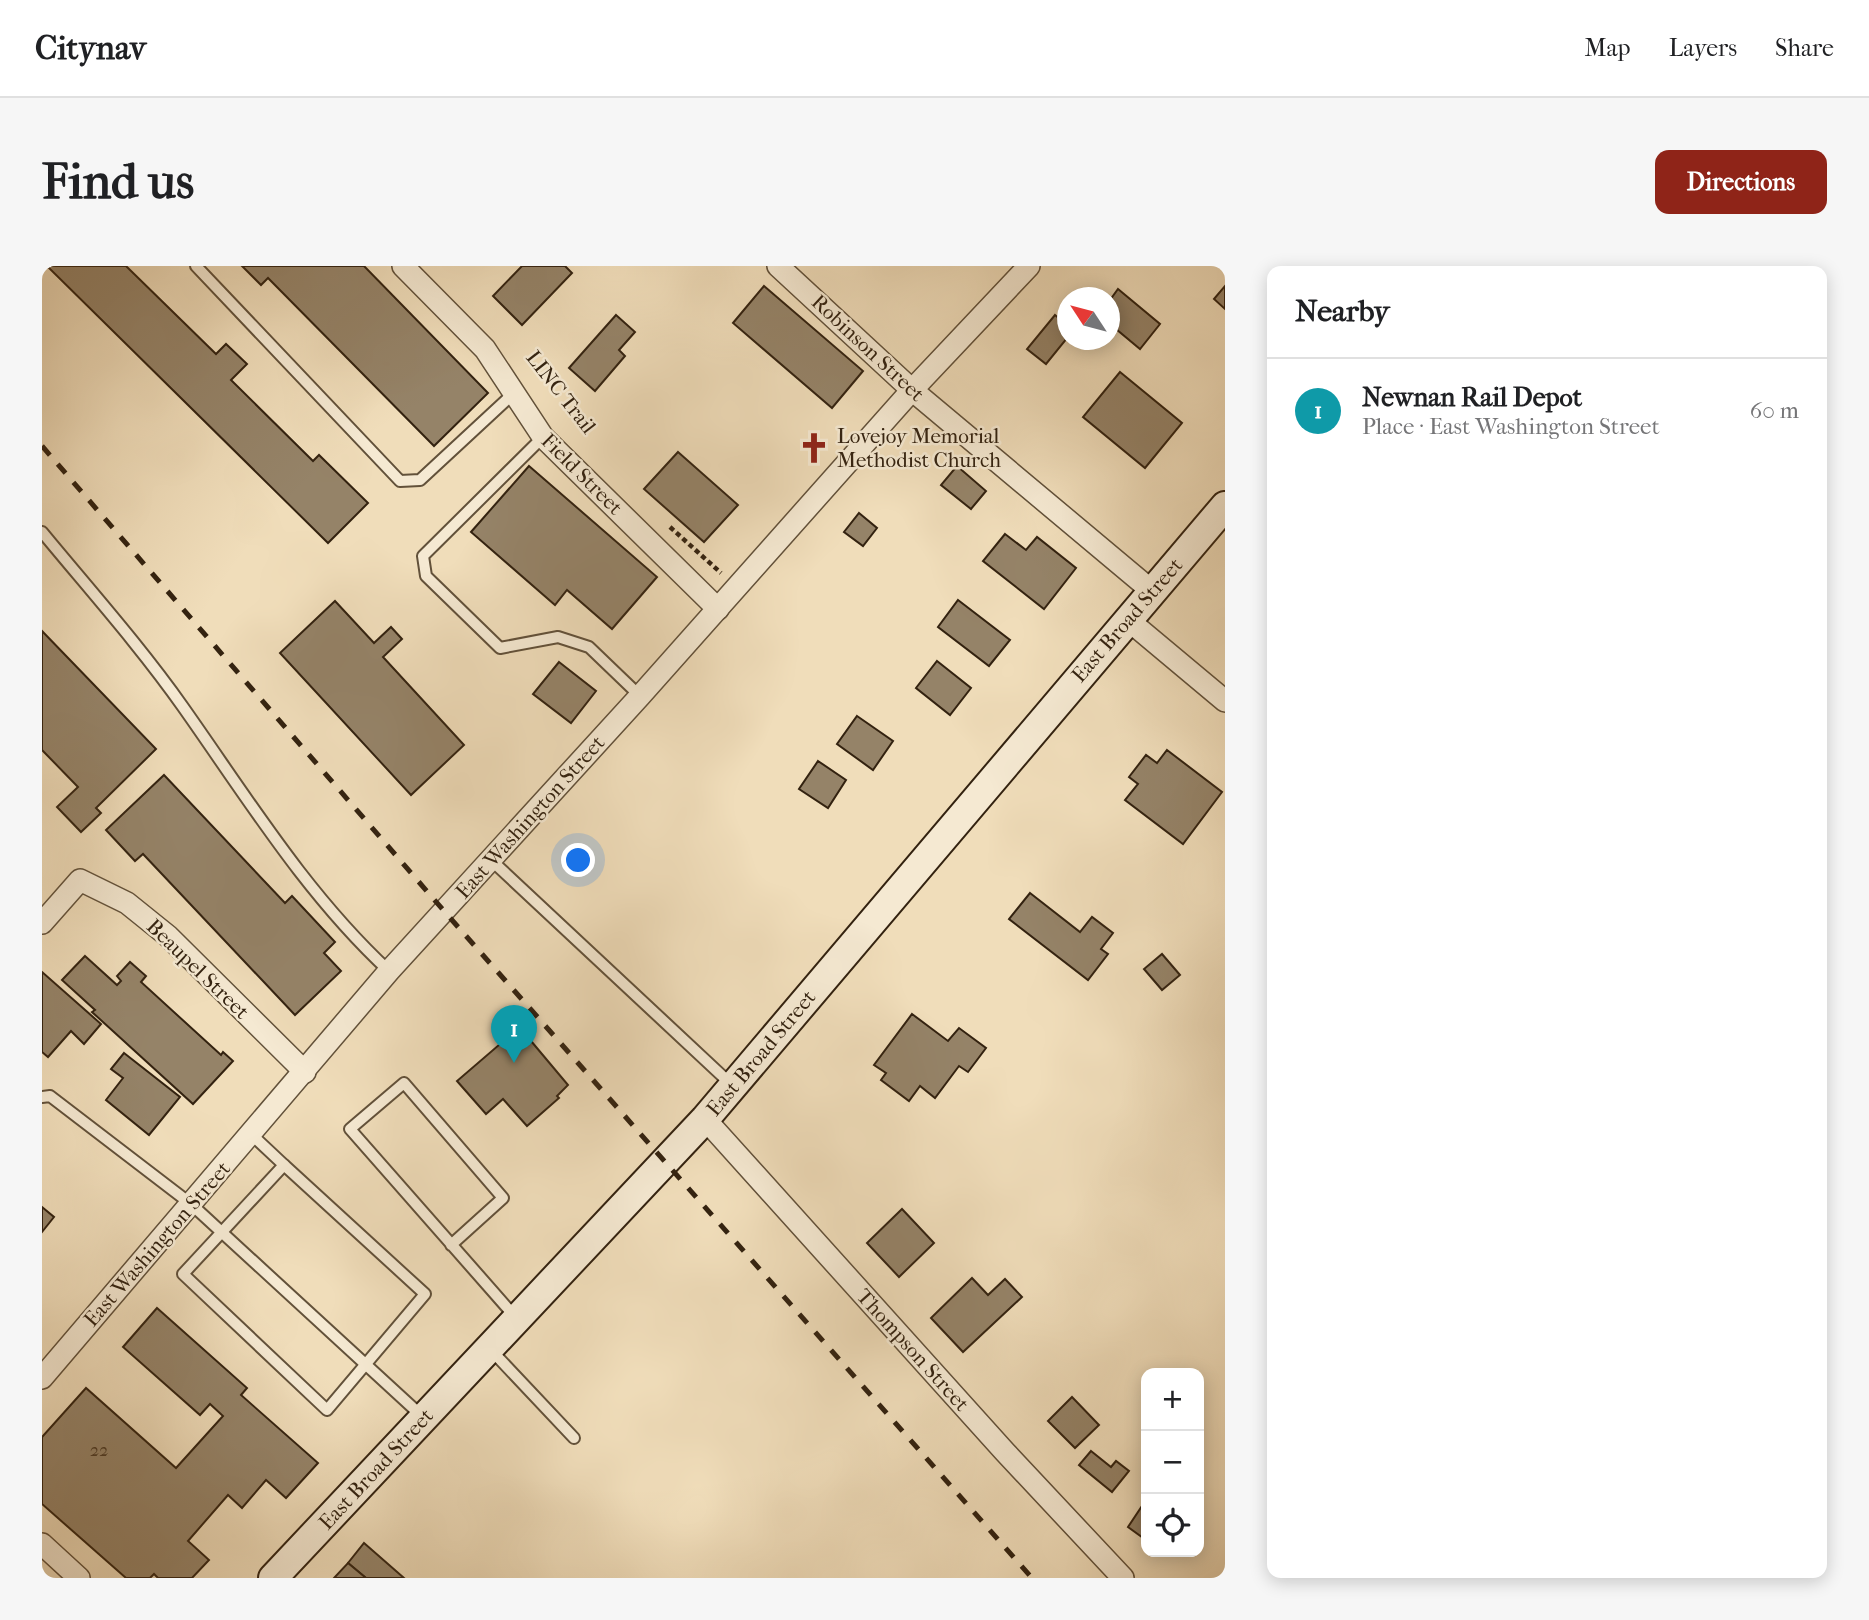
<!DOCTYPE html>
<html lang="en">
<head>
<meta charset="utf-8">
<style>
  body { margin:0; font-family:"IM FELL French Canon",serif; background:#f6f6f6; color:#202124 }
  .controls { position:absolute; right:21px; bottom:21px; display:grid; overflow:hidden; border-radius:14px; box-shadow:0 4px 18px #0003 }
  .controls button { width:63px; height:63px; display:grid; place-items:center; padding:0; border:0; border-bottom:2px solid #e0e0e0; background:#fff; color:#202124; font:35px sans-serif }
  .compass { position:absolute; left:1015px; top:21px; width:63px; height:63px; border-radius:50%; background:#fff; box-shadow:0 4px 18px #0003; rotate:306deg }
  .you { position:absolute; left:537px; top:595px; width:24px; height:24px; margin:-18px; border:5px solid #fff; border-radius:50%; background:#1a73e8; box-shadow:0 0 0 10px #1a73e833 }
  .badge { display:grid; place-items:center; width:46px; height:46px; border-radius:50%; background:#8f2418; color:#fff; font-size:23px; font-weight:700 }
  .pin { position:absolute; translate:-50% -58px; filter:drop-shadow(0 2px 4px #0008) }
  .pin::after { content:''; position:absolute; top:37px; width:24px; height:21px; background:inherit; clip-path:polygon(0 0,100% 0,50% 100%) }
  .list { margin:0; padding:0; list-style:none }
  h2 { display:flex; justify-content:space-between; align-items:center; height:91px; margin:0; padding:0 28px; font-size:30px }
  h2 small { font-size:23px; font-weight:400; color:#757577 }
  .list li { display:grid; grid-template-columns:46px 1fr auto; gap:21px; align-items:center; box-sizing:border-box; height:105px; padding:0 28px; border-top:2px solid #e0e0e0 }
  .list b { display:block; font-size:26px; white-space:nowrap }
  .list p { margin:0; font-size:23px; white-space:nowrap; color:#757577 }
  .list em { font-size:23px; font-style:normal; color:#757577 }
  .icon { flex:none; width:38px; height:38px; fill:none; stroke:currentColor; stroke-width:2; stroke-linecap:round; stroke-linejoin:round }
  .map { position:relative; flex:none; width:1183px; height:1312px; overflow:hidden; border-radius:14px }
  header { display:flex; align-items:center; gap:42px; box-sizing:border-box; height:98px; padding:0 35px; background:#fff; border-bottom:2px solid #e0e0e0 }
  header strong { font-size:33px }
  nav { display:flex; gap:38px; margin-inline-start:auto; font-size:24px }
  .intro { display:flex; align-items:center; justify-content:space-between; box-sizing:border-box; height:168px; padding:0 42px }
  h1 { margin:0; font-size:49px }
  .button { padding:18px 32px; border-radius:14px; background:#8f2418; color:#fff; font-size:24px; font-weight:700 }
  main { display:flex; gap:42px; padding:0 42px }
  aside { flex:1; background:#fff; border-radius:14px; box-shadow:0 4px 18px #0003 }
  .map>svg:first-child { display:block }
  .building { fill:#958368; stroke:#332210; stroke-width:2 }
  .lines { fill:none; stroke-linecap:round; stroke-linejoin:round }
  .lane-casing { stroke:#62513a; stroke-width:14 }
  .street-casing { stroke:#62513a; stroke-width:24 }
  .secondary-casing { stroke:#332210; stroke-width:32 }
  .path { stroke:#332210; stroke-width:4.5; stroke-dasharray:5 3.5; stroke-linecap:butt }
  .lane { stroke:#f5e9d2; stroke-width:10 }
  .street { stroke:#f5e9d2; stroke-width:21 }
  .secondary { stroke:#f5e9d2; stroke-width:28 }
  .rail { stroke:#332210; stroke-width:5; stroke-dasharray:12 12; stroke-linecap:butt }
  .labels { text-anchor:middle; dominant-baseline:central; stroke-width:5; stroke-linejoin:round; paint-order:stroke }
  .number-label { font-size:18px; fill:#4c3a26 }
  .street-label { font-size:21px; fill:#332210; stroke:#f5e9d2 }
  .poi-label { font-size:21px; fill:#332210; stroke:#f5e9d2; text-anchor:start }
</style>
</head>
<body>
<header>
<strong>Citynav</strong>
<nav><a>Map</a><a>Layers</a><a>Share</a></nav>
</header>
<div class="intro"><h1>Find us</h1><a class="button">Directions</a></div>
<main>
<div class="map">
<svg width="1183" height="1312" viewBox="0 0 1183 1312">
  <rect width="100%" height="100%" fill="#f0ddba"/>
  <filter id="stains"><feTurbulence type="fractalNoise" baseFrequency=".00286" numOctaves="4"/><feColorMatrix values="0 0 0 0 .2 0 0 0 0 .09 0 0 0 0 .02 0 0 0 .5 -.17"/></filter>
  <radialGradient id="worn" r=".72"><stop offset=".6" stop-color="#630" stop-opacity="0"/><stop offset="1" stop-color="#630" stop-opacity=".3"/></radialGradient>
  <!-- building -->
  <g class="building">
    <polygon points="5,0 84,0 174,88 184,78 205,98 189,114 271,195 277,189 326,237 286,277"/>
    <polygon points="200,0 322,0 446,127 392,180 226,12 219,19"/>
    <polygon points="480,0 523,0 530,7 480,59 451,30"/>
    <polygon points="722,20 821,105 790,142 691,57"/>
    <polygon points="1183,20 1183,43 1172,33"/>
    <polygon points="1076,23 1118,58 1098,83 1068,58 1068,34"/>
    <polygon points="574,49 593,66 577,84 583,90 553,125 527,102"/>
    <polygon points="1013,49 1026,60 1026,71 1004,98 985,83"/>
    <polygon points="1078,106 1140,157 1103,202 1041,151"/>
    <polygon points="636,186 696,239 662,276 602,223"/>
    <polygon points="487,200 615,311 570,363 525,324 513,339 429,266"/>
    <polygon points="915,200 944,225 929,243 899,219"/>
    <polygon points="817,247 835,262 821,280 802,266"/>
    <polygon points="963,268 984,284 995,271 1034,302 1002,343 941,295"/>
    <polygon points="916,334 968,374 947,400 896,361"/>
    <polygon points="293,335 332,377 349,361 360,373 341,391 422,479 369,529 238,387"/>
    <polygon points="0,365 114,483 54,542 59,547 39,566 15,541 36,521 0,484"/>
    <polygon points="895,395 929,422 908,449 874,422"/>
    <polygon points="517,396 554,425 529,457 491,428"/>
    <polygon points="815,450 851,475 831,504 795,478"/>
    <polygon points="1125,484 1180,526 1141,578 1083,534 1096,518 1087,511 1104,489 1115,497"/>
    <polygon points="776,495 804,514 786,542 757,523"/>
    <polygon points="122,509 243,637 250,630 293,676 282,687 299,705 253,749 101,588 93,595 64,564"/>
    <polygon points="988,627 1038,666 1050,651 1071,667 1059,683 1066,688 1046,714 967,653"/>
    <polygon points="1120,688 1138,709 1120,724 1102,703"/>
    <polygon points="43,690 75,719 79,715 75,710 88,696 104,710 99,716 179,789 181,786 191,795 151,838 50,746 53,744 20,714"/>
    <polygon points="0,706 59,758 42,778 29,765 6,791 0,786"/>
    <polygon points="870,748 906,775 917,762 944,782 926,806 917,800 893,832 878,820 867,835 839,814 844,807 832,799"/>
    <polygon points="484,769 526,819 515,830 517,832 485,860 461,833 444,848 415,815 465,772 472,779"/>
    <polygon points="82,787 138,831 107,869 64,834 81,812 69,803"/>
    <polygon points="0,941 12,951 0,966"/>
    <polygon points="860,943 892,977 857,1011 825,977"/>
    <polygon points="930,1012 946,1029 963,1013 980,1031 921,1086 889,1052"/>
    <polygon points="115,1042 205,1122 199,1129 276,1197 244,1232 224,1214 200,1242 186,1229 146,1275 167,1294 150,1312 116,1312 112,1308 108,1312 84,1312 0,1238 0,1171 44,1122 134,1202 181,1150 168,1138 158,1149 81,1081"/>
    <polygon points="1030,1131 1057,1159 1033,1182 1006,1155"/>
    <polygon points="1049,1185 1069,1201 1074,1195 1087,1205 1070,1226 1037,1199"/>
    <polygon points="1100,1240 1104,1243 1104,1274 1086,1261"/>
    <polygon points="322,1277 362,1312 324,1312 306,1297"/>
    <polygon points="306,1297 324,1312 292,1312"/>
  </g>
  <g class="lines">
    <defs>
      <g id="lane">
        <polyline points="154,0 358,215 378,214 473,126"/>
        <polyline points="501,171 381,290 384,310 458,382 516,371 547,381 598,430"/>
        <path d="M0,266C47,323 98,380 141,441C206,533 264,628 347,705"/>
        <polyline points="448,593 691,820"/>
        <polyline points="0,831 8,830 149,938 382,1152"/>
        <polyline points="209,868 242,899"/>
        <polygon points="242,899 383,1028 285,1144 141,1008"/>
        <polyline points="409,979 461,932 362,817 308,863 475,1053"/>
        <polyline points="449,1084 532,1172"/>
      </g>
      <g id="street">
        <polyline points="361,0 443,83 501,171 676,343"/>
        <polyline points="736,0 870,124 1110,325"/>
        <polyline points="1085,353 1183,435"/>
        <polyline points="0,657 38,614 85,637 126,670 263,806"/>
        <polyline points="663,853 963,1186 1081,1312"/>
        <polyline points="0,1112 347,705 598,430 870,124 987,0"/>
        <polyline points="0,1278 37,1312"/>
      </g>
      <polyline id="secondary" points="231,1312 663,853 1183,240"/>
    </defs>
    <!-- lane casing -->
    <use href="#lane" class="lane-casing"/>
    <!-- street casing -->
    <use href="#street" class="street-casing"/>
    <!-- secondary casing -->
    <use href="#secondary" class="secondary-casing"/>
    <!-- path -->
    <polyline class="path" points="628,261 679,307"/>
    <!-- lane -->
    <use href="#lane" class="lane"/>
    <!-- street -->
    <use href="#street" class="street"/>
    <!-- secondary -->
    <use href="#secondary" class="secondary"/>
    <!-- rail -->
    <polyline class="rail" points="0,180 402,645 990,1312"/>
  </g>
  <!-- icons -->
  <defs>
    <symbol id="church-bare" viewBox="-9 -9 18 18"><path d="M-1.2-6h2.4v3.5h3.3v2.4h-3.3V6h-2.4V-.1h-3.3v-2.4h3.3Z" fill="#8f2418" stroke="#f5e9d2" stroke-width="2.5" paint-order="stroke"/></symbol>
  </defs>
  <g fill-rule="evenodd">
    <use href="#church-bare" x="750" y="160" width="44" height="44"/>
  </g>
  <g class="labels">
    <!-- number labels -->
    <g class="number-label">
      <text x="57" y="1184">22</text>
    </g>
    <!-- street labels -->
    <g class="street-label">
      <text transform="translate(826 82) rotate(43)">Robinson Street</text>
      <text transform="translate(519 126) rotate(52)">LINC Trail</text>
      <text transform="translate(540 208) rotate(45)">Field Street</text>
      <text transform="translate(1085 354) rotate(-49)">East Broad Street</text>
      <text transform="translate(488 551) rotate(-48)">East Washington Street</text>
      <text transform="translate(156 703) rotate(44)">Beaupel Street</text>
      <text transform="translate(719 787) rotate(-50)">East Broad Street</text>
      <text transform="translate(115 978) rotate(-49)">East Washington Street</text>
      <text transform="translate(871 1084) rotate(48)">Thompson Street</text>
      <text transform="translate(334 1203) rotate(-47)">East Broad Street</text>
    </g>
    <!-- poi labels -->
    <g class="poi-label">
      <text x="795" y="170">Lovejoy Memorial<tspan x="795" dy="24">Methodist Church</tspan></text>
    </g>
  </g>
  <rect width="100%" height="100%" filter="url(#stains)"/>
  <rect width="100%" height="100%" fill="url(#worn)"/>
</svg>
<div class="controls">
<button>+</button>
<button>−</button>
<button><svg class="icon" aria-label="locate" viewBox="0 0 24 24"><circle cx="12" cy="12" r="6"/><path d="M12 2v4M12 18v4M2 12h4M18 12h4"/></svg></button>
</div>
<svg class="compass" viewBox="-18 -18 36 36"><path d="M0-13l5 13h-10z" fill="#e53935"/><path d="M0 13l5-13h-10z" fill="#757577"/></svg>
<div class="you"></div>
<div class="pin badge" style="left:472px;top:797px;background:#0f9aa8">1</div>
</div>
<aside>
<h2>Nearby<small></small></h2>
<ul class="list">
<li><span class="badge" style="background:#0f9aa8">1</span><div><b>Newnan Rail Depot</b><p>Place · East Washington Street</p></div><em>60 m</em></li>
</ul>
</aside>
</main>
</body>
</html>
